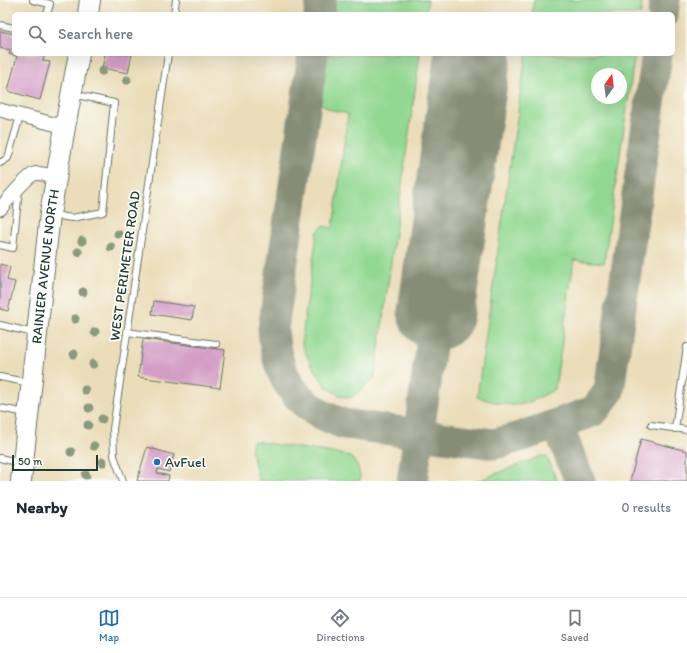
<!DOCTYPE html>
<html lang="en">
<head>
<meta charset="utf-8">
<style>
  body { margin:0; font-family:Itim,sans-serif; background:#f6f6f7; color:#1f2937 }
  .compass { position:absolute; left:591px; top:68px; width:36px; height:36px; border-radius:50%; background:#fff; box-shadow:0 4px 16px #0002; rotate:14deg }
  .scale { position:absolute; left:12px; bottom:10px; width:86px; box-sizing:border-box; padding-left:4px; border:2px solid #1f3d34; border-top:0; font-size:11px; line-height:14px; white-space:nowrap; color:#1f3d34; -webkit-text-stroke:3px #fdfcf7; paint-order:stroke }
  .list { margin:0; padding:0; list-style:none }
  h2 { display:flex; justify-content:space-between; align-items:center; height:52px; margin:0; padding:0 16px; font-size:17px }
  h2 small { font-size:13px; font-weight:400; color:#747a83 }
  .icon { flex:none; width:22px; height:22px; fill:none; stroke:currentColor; stroke-width:2; stroke-linecap:round; stroke-linejoin:round }
  .map { position:relative; flex:none; width:687px; height:481px; overflow:hidden }
  .search { position:absolute; background:#fff; box-shadow:0 4px 16px #0002; left:12px; right:12px; top:12px; height:44px; display:flex; align-items:center; gap:10px; box-sizing:border-box; padding:0 14px; border-radius:6px; color:#747a83; font-size:15px }
  .sheet { height:116px; background:#fff }
  nav { display:flex; justify-content:space-around; align-items:center; box-sizing:border-box; height:56px; border-top:1px solid #e0e1e3; background:#fff; font-size:11px; color:#747a83 }
  nav a { display:grid; justify-items:center; gap:2px }
  nav .on { color:#1f6fb2 }
  .map>svg:first-child { display:block }
  .green { fill:#93d892; stroke:#598a63; fill-rule:evenodd }
  .lines { fill:none; stroke-linecap:round; stroke-linejoin:round }
  .taxiway { stroke:#858d77; stroke-width:31 }
  .runway { stroke:#858d77; stroke-width:77 }
  .building { fill:#d49dc6 }
  .lane-casing { stroke:#667563; stroke-width:8 }
  .street-casing { stroke:#667563; stroke-width:15 }
  .primary-casing { stroke:#667563; stroke-width:22 }
  .lane { stroke:#fff; stroke-width:6 }
  .street { stroke:#fff; stroke-width:13 }
  .primary { stroke:#fff; stroke-width:20 }
  .tree { fill:#8b9a7e }
  .poi-dot { fill:#1f6fb2; stroke:#fdfcf7; stroke-width:1.5 }
  .labels { text-anchor:middle; dominant-baseline:central; stroke-width:3.5; stroke-linejoin:round; paint-order:stroke }
  .street-label { font-size:14px; fill:#1f3d34; stroke:#fdfcf7 }
  .poi-label { font-size:14px; fill:#1f3d34; stroke:#fdfcf7; text-anchor:start }
</style>
</head>
<body>
<div class="map">
<svg width="687" height="481" viewBox="0 0 687 481">
  <rect width="100%" height="100%" fill="#fdfcf7"/>
  <filter id="ink" filterUnits="userSpaceOnUse"><feTurbulence type="fractalNoise" baseFrequency=".025" numOctaves="2"/><feDisplacementMap in="SourceGraphic" scale="8" xChannelSelector="R" yChannelSelector="G"/><feConvolveMatrix kernelMatrix="1 2 1 2 8 2 1 2 1" color-interpolation-filters="sRGB"/></filter>
  <filter id="wash" filterUnits="userSpaceOnUse"><feTurbulence type="fractalNoise" baseFrequency=".012" numOctaves="4" result="noise"/><feDisplacementMap in="SourceGraphic" scale="16" xChannelSelector="R" yChannelSelector="G"/><feGaussianBlur stdDeviation="0.9" result="paint"/><feColorMatrix in="noise" values="0 0 0 0 0 0 0 0 0 0 0 0 0 0 0 0 0 1.4 0 .05"/><feComposite in="paint" operator="in"/></filter>
  <g filter="url(#wash)">
    <rect width="100%" height="100%" fill="#ebddba"/>
    <!-- green -->
    <g class="green">
      <polygon points="335,0 428,0 426,14 333,14"/>
      <polygon points="534,0 642,0 641,14 532,14"/>
      <path d="M327,54H420L375,377L359,392L350,398L339,395L326,386L312,366L302,345V337L317,233L319,230L323,226L333,228L348,114C338,111 327,111 320,102Z"/>
      <path d="M526,54H635L604,263L574,260L555,389C519,409 517,409 477,397ZM597,74H621V98H597Z"/>
      <path d="M253,441L341,454C344,455 347,456 350,457C357,461 361,474 360,481H259L251,450Z"/>
      <polygon points="541,456 546,456 557,481 477,481"/>
    </g>
    <g class="lines">
      <!-- taxiway -->
      <g class="taxiway">
        <polyline points="319,14 321,0"/>
        <polyline points="663,14 665,0"/>
        <path d="M313,54L273,329C276,367 287,394 321,414C328,418 336,421 344,424L494,444L517,438L594,411L609,391L657,54"/>
        <polyline points="557,424 580,481"/>
        <polyline points="412,481 436,312"/>
      </g>
      <!-- runway -->
      <polyline class="runway" points="436,312 473,54"/>
    </g>
    <g id="blocks">
      <!-- building -->
      <g class="building">
        <polygon points="0,31 14,34 14,54 45,54 43,61 50,62 40,100 8,91 17,56 9,54 11,50 0,48"/>
        <polygon points="105,54 132,54 128,73 102,68"/>
        <polygon points="0,264 10,267 7,280 15,282 8,311 0,309"/>
        <polygon points="154,301 194,307 192,320 152,314"/>
        <polygon points="143,339 225,350 220,388 138,377"/>
        <polygon points="641,439 687,451 687,481 630,481"/>
        <polygon points="147,447 174,455 169,472 158,469 157,473 169,476 168,481 137,481"/>
      </g>
    </g>
  </g>
  <g filter="url(#ink)">
    <use href="#blocks" fill-opacity="0" stroke="#667563" stroke-width="1"/>
    <g class="lines">
      <defs>
        <g id="lane">
          <polyline points="33,0 50,4 47,14"/>
          <polyline points="174,14 176,0"/>
          <polyline points="0,25 14,28"/>
          <polyline points="0,163 8,158 20,116"/>
          <polyline points="53,215 72,218 103,212 114,103 73,94"/>
          <polyline points="0,245 13,248 19,189"/>
          <polyline points="0,325 34,333"/>
          <polyline points="127,332 216,344"/>
          <polyline points="0,377 30,383"/>
          <polyline points="0,408 26,413"/>
          <polyline points="651,425 687,430"/>
          <polyline points="675,429 687,347"/>
          <polyline points="0,458 16,462"/>
          <polyline points="123,481 114,456 113,429 168,54"/>
        </g>
        <g id="street">
          <polyline points="0,110 65,127"/>
          <path d="M0,209C7,201 25,178 34,174C40,172 50,176 56,177"/>
        </g>
        <g id="primary">
          <polyline points="88,14 90,0"/>
          <path id="s1" d="M21,481L50,214L65,127L79,54"/>
        </g>
      </defs>
      <!-- lane casing -->
      <use href="#lane" class="lane-casing"/>
      <!-- street casing -->
      <use href="#street" class="street-casing"/>
      <!-- primary casing -->
      <use href="#primary" class="primary-casing"/>
      <!-- lane -->
      <use href="#lane" class="lane"/>
      <!-- street -->
      <use href="#street" class="street"/>
      <!-- primary -->
      <use href="#primary" class="primary"/>
    </g>
    <!-- trees -->
    <g class="tree">
      <circle cx="102" cy="71" r="4.5"/>
      <circle cx="127" cy="80" r="4.5"/>
      <circle cx="118" cy="234" r="4.5"/>
      <circle cx="82" cy="241" r="4.5"/>
      <circle cx="111" cy="247" r="4.5"/>
      <circle cx="78" cy="252" r="4.5"/>
      <circle cx="83" cy="292" r="4.5"/>
      <circle cx="75" cy="319" r="4.5"/>
      <circle cx="95" cy="332" r="4.5"/>
      <circle cx="74" cy="354" r="4.5"/>
      <circle cx="93" cy="364" r="4.5"/>
      <circle cx="85" cy="390" r="4.5"/>
      <circle cx="89" cy="408" r="4.5"/>
      <circle cx="102" cy="419" r="4.5"/>
      <circle cx="88" cy="425" r="4.5"/>
      <circle cx="94" cy="446" r="4.5"/>
      <circle cx="71" cy="452" r="4.5"/>
      <circle cx="103" cy="462" r="4.5"/>
      <circle cx="86" cy="475" r="4.5"/>
    </g>
  </g>
  <!-- markers -->
  <circle class="poi-dot" cx="157" cy="462" r="4"/>
  <g class="labels">
    <!-- street labels -->
    <g class="street-label">
      <text transform="translate(125 266) rotate(-82)">WEST PERIMETER ROAD</text>
      <text stroke="none"><textPath href="#s1" startOffset="216">RAINIER AVENUE NORTH</textPath></text>
    </g>
    <!-- poi labels -->
    <g class="poi-label">
      <text x="165" y="462">AvFuel</text>
    </g>
  </g>
</svg>
<svg class="compass" viewBox="-18 -18 36 36"><path d="M0-13l5 13h-10z" fill="#e53935"/><path d="M0 13l5-13h-10z" fill="#747a83"/></svg>
<div class="scale">50 m</div>
<div class="search"><svg class="icon" aria-label="search" viewBox="0 0 24 24"><circle cx="10" cy="10" r="6"/><path d="M15 15l6 6"/></svg>Search here</div>
</div>
<section class="sheet">
<h2>Nearby<small>0 results</small></h2>
<ul class="list">
</ul>
</section>
<nav>
<a class="on"><svg class="icon" aria-label="map" viewBox="0 0 24 24"><path d="M3 6l6-2 6 2 6-2v14l-6 2-6-2-6 2zM9 4v14M15 6v14"/></svg>Map</a>
<a><svg class="icon" aria-label="directions" viewBox="0 0 24 24"><path d="M12 3l9 9-9 9-9-9zM9 14v-3h6M13 9l2 2-2 2"/></svg>Directions</a>
<a><svg class="icon" aria-label="saved" viewBox="0 0 24 24"><path d="M7 4h10v16l-5-4-5 4z"/></svg>Saved</a>
</nav>
</body>
</html>
